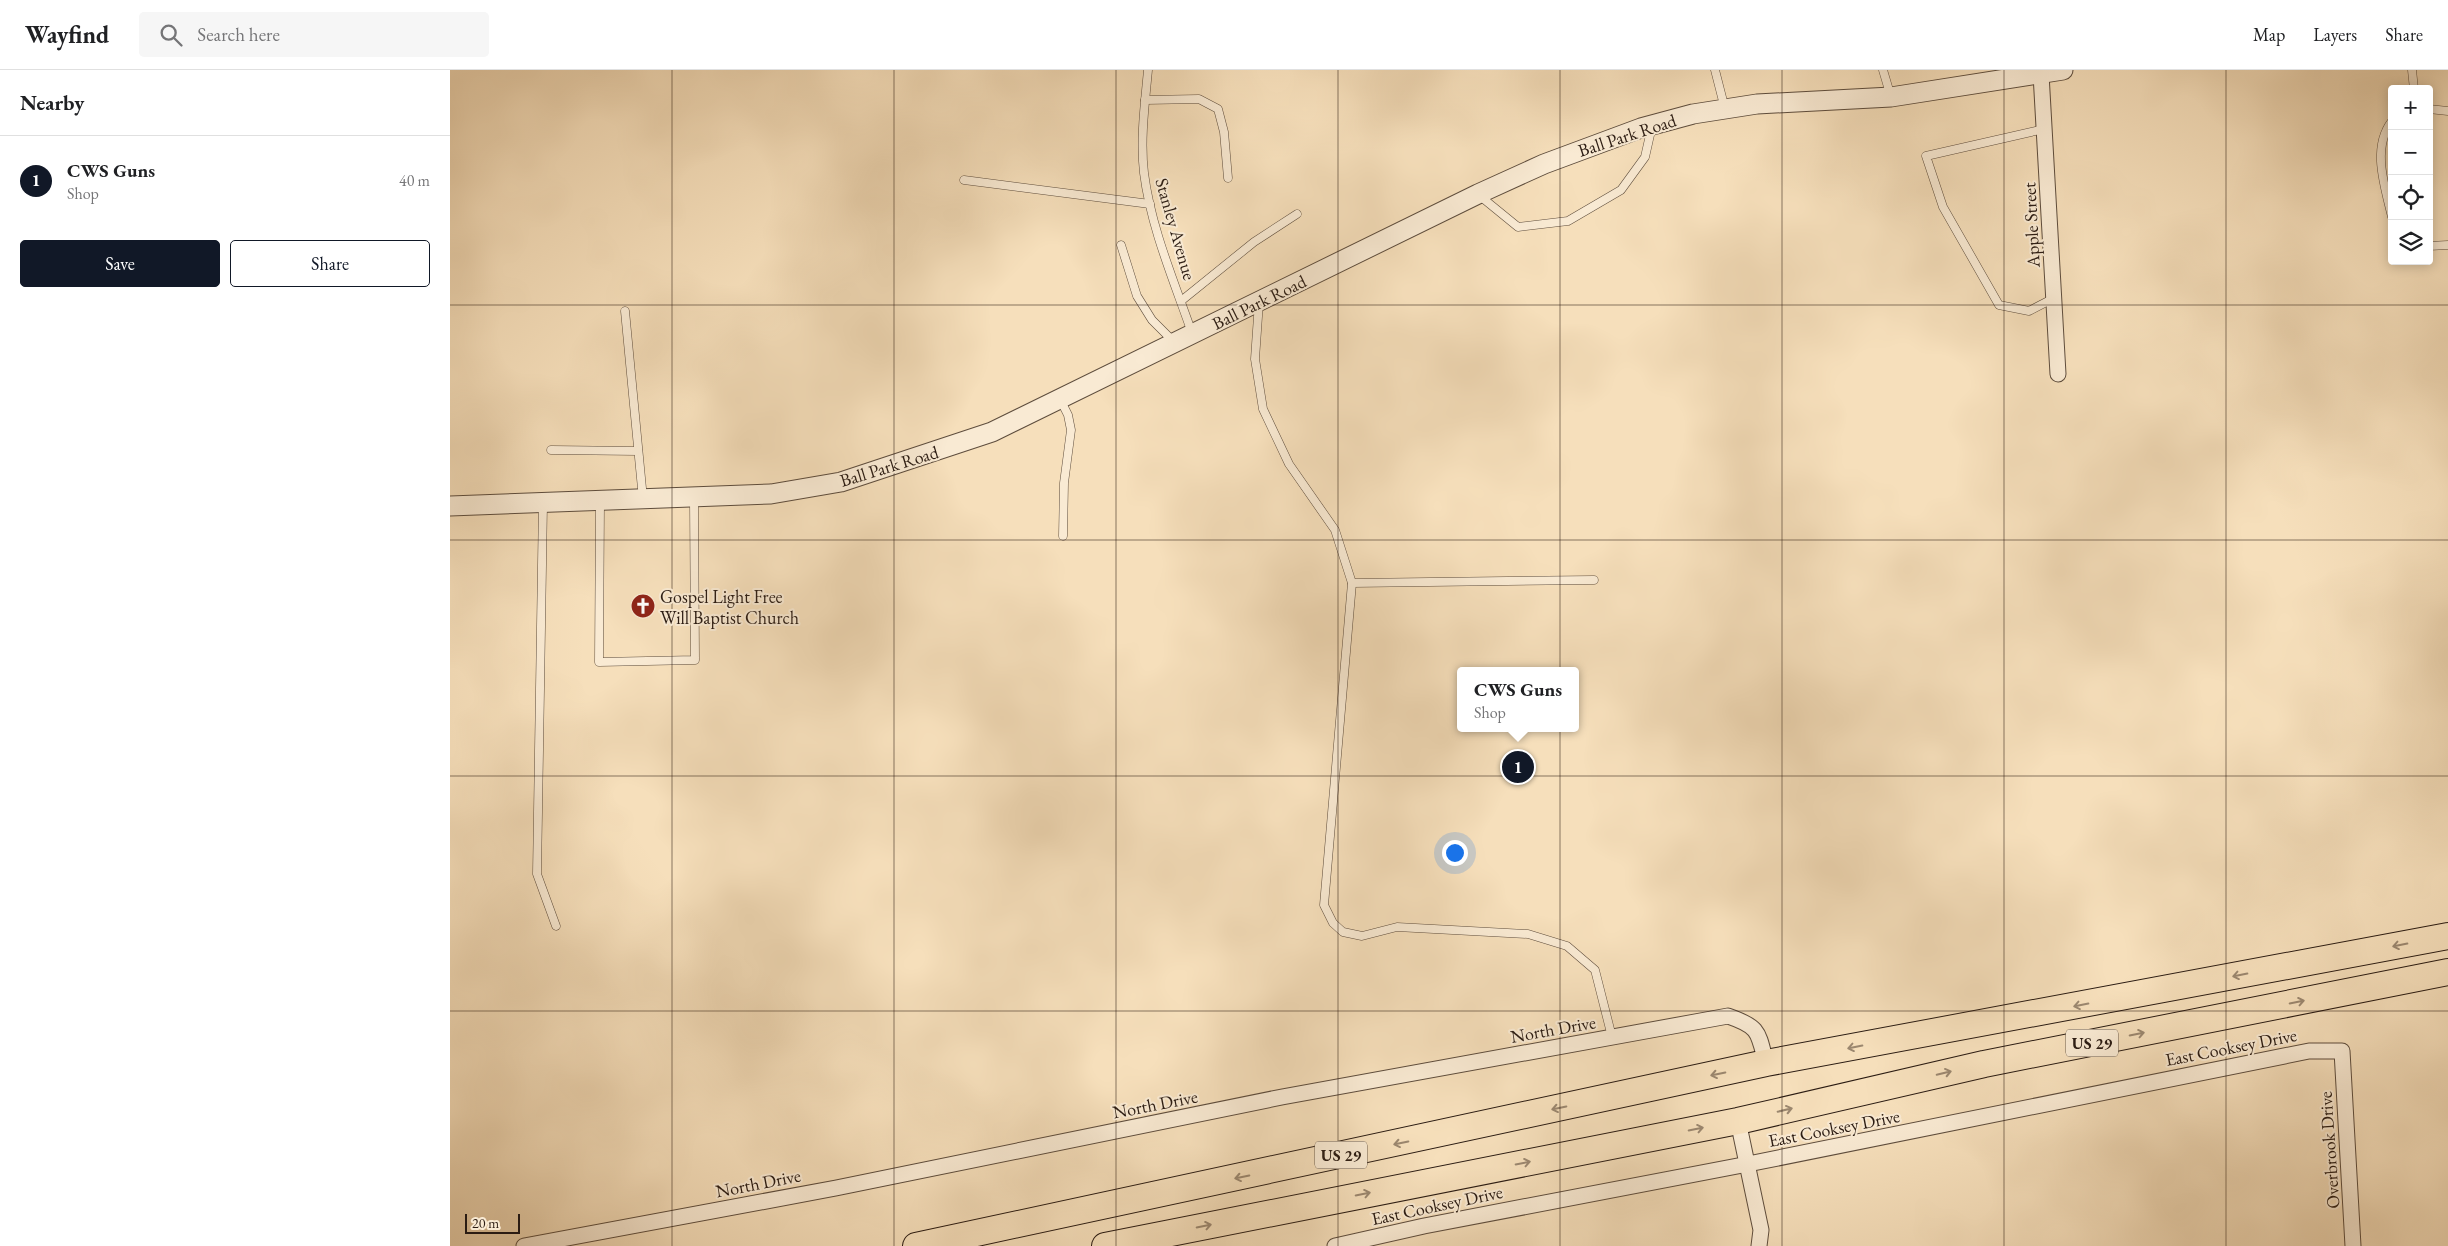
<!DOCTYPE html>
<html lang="en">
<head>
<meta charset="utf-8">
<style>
  body { margin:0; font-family:"EB Garamond",serif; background:#f6f6f6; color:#202124 }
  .controls { position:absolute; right:15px; top:15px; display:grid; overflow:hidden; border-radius:5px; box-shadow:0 2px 12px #0003 }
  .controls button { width:45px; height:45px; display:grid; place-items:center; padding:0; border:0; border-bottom:1px solid #e0e0e0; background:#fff; color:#202124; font:25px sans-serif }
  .scale { position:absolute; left:15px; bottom:12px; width:55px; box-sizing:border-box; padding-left:5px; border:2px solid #2b1c13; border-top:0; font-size:14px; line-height:18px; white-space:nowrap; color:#2b1c13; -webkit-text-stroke:4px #f9ead3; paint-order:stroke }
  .you { position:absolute; left:1004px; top:782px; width:18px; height:18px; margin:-12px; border:4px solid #fff; border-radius:50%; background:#1a73e8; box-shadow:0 0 0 8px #1a73e833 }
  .badge { display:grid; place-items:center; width:32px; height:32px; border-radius:50%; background:#111827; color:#fff; font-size:16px; font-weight:700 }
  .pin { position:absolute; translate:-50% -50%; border:2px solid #fff; box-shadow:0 1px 5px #0006 }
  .popup { position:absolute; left:1007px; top:597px; width:122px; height:65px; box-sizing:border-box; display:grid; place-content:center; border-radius:5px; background:#fff; filter:drop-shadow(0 1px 4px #0005); font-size:16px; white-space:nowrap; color:#757577 }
  .popup b { font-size:19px; color:#202124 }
  .popup::after { content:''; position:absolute; left:50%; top:100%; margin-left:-10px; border:10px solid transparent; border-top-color:#fff }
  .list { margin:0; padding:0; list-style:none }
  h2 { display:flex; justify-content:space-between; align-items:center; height:65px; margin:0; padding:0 20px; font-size:21px }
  h2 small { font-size:16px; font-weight:400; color:#757577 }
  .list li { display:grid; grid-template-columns:32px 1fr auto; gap:15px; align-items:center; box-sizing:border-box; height:90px; padding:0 20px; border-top:1px solid #e0e0e0 }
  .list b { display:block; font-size:19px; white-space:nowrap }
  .list p { margin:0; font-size:16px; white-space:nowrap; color:#757577 }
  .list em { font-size:16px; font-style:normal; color:#757577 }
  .actions { display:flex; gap:10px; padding:15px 20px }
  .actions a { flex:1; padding:11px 0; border:1px solid #111827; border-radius:5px; text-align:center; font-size:18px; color:#111827 }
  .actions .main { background:#111827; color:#fff }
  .icon { flex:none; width:28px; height:28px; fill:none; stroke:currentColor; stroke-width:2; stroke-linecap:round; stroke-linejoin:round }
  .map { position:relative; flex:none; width:1998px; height:1176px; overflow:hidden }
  header { display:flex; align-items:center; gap:30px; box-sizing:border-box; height:70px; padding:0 25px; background:#fff; border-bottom:1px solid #e0e0e0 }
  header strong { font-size:24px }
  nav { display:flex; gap:28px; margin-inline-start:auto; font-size:18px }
  .search { width:350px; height:45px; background:#f6f6f6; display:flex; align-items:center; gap:12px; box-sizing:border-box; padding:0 18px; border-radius:5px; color:#757577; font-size:19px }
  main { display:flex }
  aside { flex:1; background:#fff }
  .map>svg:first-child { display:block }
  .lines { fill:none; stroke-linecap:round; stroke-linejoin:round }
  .service-casing { stroke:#5e4d3d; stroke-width:9 }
  .minor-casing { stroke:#5e4d3d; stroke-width:17 }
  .tertiary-casing { stroke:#5e4d3d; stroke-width:21 }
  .trunk-casing { stroke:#2b1c13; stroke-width:28 }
  .service { stroke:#f9ead3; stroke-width:8 }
  .minor { stroke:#f9ead3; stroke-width:15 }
  .tertiary { stroke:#f9ead3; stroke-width:19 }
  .trunk { stroke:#f6dfbb; stroke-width:26 }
  .oneway { stroke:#9b876f }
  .grid { fill:none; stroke:#2b1c13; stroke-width:1; stroke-opacity:0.55 }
  .labels { text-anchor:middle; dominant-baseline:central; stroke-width:4; stroke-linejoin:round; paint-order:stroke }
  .shield { fill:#f9ead3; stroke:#695a4d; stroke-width:1 }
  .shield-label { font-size:16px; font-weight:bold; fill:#2b1c13 }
  .street-label { font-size:18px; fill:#2b1c13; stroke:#f9ead3 }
  .poi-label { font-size:18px; fill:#2b1c13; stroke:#f9ead3; text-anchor:start }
</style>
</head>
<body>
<header>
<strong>Wayfind</strong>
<div class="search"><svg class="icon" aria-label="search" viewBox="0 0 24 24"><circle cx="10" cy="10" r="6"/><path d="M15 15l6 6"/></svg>Search here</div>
<nav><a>Map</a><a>Layers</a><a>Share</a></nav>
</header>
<main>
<aside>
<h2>Nearby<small></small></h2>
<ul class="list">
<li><span class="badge">1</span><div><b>CWS Guns</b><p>Shop</p></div><em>40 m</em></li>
</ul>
<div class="actions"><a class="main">Save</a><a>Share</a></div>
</aside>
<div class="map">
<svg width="1998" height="1176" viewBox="0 0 1998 1176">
  <rect width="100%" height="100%" fill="#f6dfbb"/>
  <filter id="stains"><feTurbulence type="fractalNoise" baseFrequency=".004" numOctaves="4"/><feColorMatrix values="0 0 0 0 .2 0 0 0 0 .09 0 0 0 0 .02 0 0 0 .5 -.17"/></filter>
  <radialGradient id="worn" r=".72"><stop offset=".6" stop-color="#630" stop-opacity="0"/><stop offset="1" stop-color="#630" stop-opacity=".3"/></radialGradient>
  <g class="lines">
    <defs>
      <g id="service">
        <path d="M698,0C695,33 690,69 694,103C701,158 724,211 742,263"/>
        <polyline points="1265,0 1275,39"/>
        <polyline points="1433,0 1441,27"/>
        <polyline points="1962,0 1964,19"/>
        <polyline points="695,30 749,29 768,39 774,62 778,108"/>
        <polyline points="1979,39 1998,41"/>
        <path d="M1942,51C1921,78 1935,117 1942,147"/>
        <polyline points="1594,59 1476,86 1493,137 1549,235 1579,241 1604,228"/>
        <polyline points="514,110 700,134"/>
        <polyline points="1030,126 1068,157 1118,151 1171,120 1195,87 1202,56"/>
        <polyline points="671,175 687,226 702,250 724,272"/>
        <polyline points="1979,176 1998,175"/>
        <polyline points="731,231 804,172 847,144"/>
        <polyline points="809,232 805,289 813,339 839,394 885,460 902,513 874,835 883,853 893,862 912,866 947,857 1078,864 1117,876 1145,900 1162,967"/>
        <polyline points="175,241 193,429"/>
        <polyline points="610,329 618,345 621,360 614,413 613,466"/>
        <polyline points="101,380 188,381"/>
        <polyline points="150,431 149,592 245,590 244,427"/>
        <polyline points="93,433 87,804 106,856"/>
        <polyline points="902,513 1144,510"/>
      </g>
      <g id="minor">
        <polyline points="1591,4 1608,304"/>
        <polyline points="1288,1051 1311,1160 1309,1176"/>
        <path d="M74,1176L386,1118L832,1027L1278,946C1310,957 1308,962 1316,993"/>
        <polyline points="885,1176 974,1156 1298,1094 1859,981 1892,981 1903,1176"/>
      </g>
      <polyline id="tertiary" points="0,436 321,424 391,412 542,362 1028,124 1094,94 1191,58 1243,44 1307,34 1441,27 1613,0"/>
      <g id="trunk">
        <polyline points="466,1176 1316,993 1998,866"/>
        <polyline points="655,1176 1288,1051 1534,994 1998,902"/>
      </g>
    </defs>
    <!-- service casing -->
    <use href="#service" class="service-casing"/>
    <!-- minor casing -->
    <use href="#minor" class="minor-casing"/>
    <!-- tertiary casing -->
    <use href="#tertiary" class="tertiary-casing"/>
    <!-- trunk casing -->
    <use href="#trunk" class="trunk-casing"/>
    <!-- service -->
    <use href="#service" class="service"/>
    <!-- minor -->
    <use href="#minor" class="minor"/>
    <!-- tertiary -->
    <use href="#tertiary" class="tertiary"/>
    <!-- trunk -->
    <use href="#trunk" class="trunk"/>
  </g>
  <!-- one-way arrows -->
  <defs><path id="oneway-shaft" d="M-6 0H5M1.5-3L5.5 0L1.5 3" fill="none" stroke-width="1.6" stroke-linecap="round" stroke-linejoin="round" transform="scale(1.25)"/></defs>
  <g class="oneway">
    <use href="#oneway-shaft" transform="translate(1950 875) rotate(169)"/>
    <use href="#oneway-shaft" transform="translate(1790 905) rotate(169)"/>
    <use href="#oneway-shaft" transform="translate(1847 932) rotate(-11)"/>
    <use href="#oneway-shaft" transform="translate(1631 935) rotate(169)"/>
    <use href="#oneway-shaft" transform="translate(1687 964) rotate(-11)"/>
    <use href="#oneway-shaft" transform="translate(1405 977) rotate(169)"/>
    <use href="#oneway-shaft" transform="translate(1494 1003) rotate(-13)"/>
    <use href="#oneway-shaft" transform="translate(1268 1004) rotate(168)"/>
    <use href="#oneway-shaft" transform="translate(1109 1038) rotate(168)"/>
    <use href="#oneway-shaft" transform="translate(1335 1040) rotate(-13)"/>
    <use href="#oneway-shaft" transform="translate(1246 1059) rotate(-11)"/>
    <use href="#oneway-shaft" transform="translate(951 1073) rotate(168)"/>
    <use href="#oneway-shaft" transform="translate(1073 1093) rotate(-11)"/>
    <use href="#oneway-shaft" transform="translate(792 1107) rotate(168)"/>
    <use href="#oneway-shaft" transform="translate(913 1124) rotate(-11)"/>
    <use href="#oneway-shaft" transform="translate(754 1156) rotate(-11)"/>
  </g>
  <!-- grid -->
  <path class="grid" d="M222,0V1176M444,0V1176M666,0V1176M888,0V1176M1110,0V1176M1332,0V1176M1554,0V1176M1776,0V1176M0,235H1998M0,470H1998M0,706H1998M0,941H1998"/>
  <!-- icons -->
  <defs>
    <symbol id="church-disc" viewBox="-11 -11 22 22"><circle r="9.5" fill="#8f2418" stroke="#f9ead3"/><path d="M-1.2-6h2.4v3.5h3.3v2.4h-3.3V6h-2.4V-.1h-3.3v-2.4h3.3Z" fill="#fff"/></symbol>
  </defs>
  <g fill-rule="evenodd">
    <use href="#church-disc" x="179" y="522" width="28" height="28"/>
  </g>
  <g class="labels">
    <!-- shield labels -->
    <g class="shield">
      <rect x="1616" y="959.5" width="52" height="27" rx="4"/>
      <rect x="865" y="1071.5" width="52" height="27" rx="4"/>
    </g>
    <g class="shield-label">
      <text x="1642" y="973">US 29</text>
      <text x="891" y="1085">US 29</text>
    </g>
    <!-- street labels -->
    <g class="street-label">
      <text transform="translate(1177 65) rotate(-18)">Ball Park Road</text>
      <text transform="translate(1581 155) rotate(-93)">Apple Street</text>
      <text transform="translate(726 159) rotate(74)">Stanley Avenue</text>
      <text transform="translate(809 232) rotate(-26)">Ball Park Road</text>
      <text transform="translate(439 396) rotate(-17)">Ball Park Road</text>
      <text transform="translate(1103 959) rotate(-10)">North Drive</text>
      <text transform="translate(1781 977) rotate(-11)">East Cooksey Drive</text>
      <text transform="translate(705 1034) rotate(-11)">North Drive</text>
      <text transform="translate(1384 1058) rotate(-11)">East Cooksey Drive</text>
      <text transform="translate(1879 1080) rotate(-94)">Overbrook Drive</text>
      <text transform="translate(308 1113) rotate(-11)">North Drive</text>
      <text transform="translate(987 1135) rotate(-12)">East Cooksey Drive</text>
    </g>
    <!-- poi labels -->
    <g class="poi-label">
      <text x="210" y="526">Gospel Light Free<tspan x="210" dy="21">Will Baptist Church</tspan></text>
    </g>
  </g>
  <rect width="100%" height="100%" filter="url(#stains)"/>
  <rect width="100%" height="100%" fill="url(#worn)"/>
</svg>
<div class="controls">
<button>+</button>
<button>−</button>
<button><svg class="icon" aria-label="locate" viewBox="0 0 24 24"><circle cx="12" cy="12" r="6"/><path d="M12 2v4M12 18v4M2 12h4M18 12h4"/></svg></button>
<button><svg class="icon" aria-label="layers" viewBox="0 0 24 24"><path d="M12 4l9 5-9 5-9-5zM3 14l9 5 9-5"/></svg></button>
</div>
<div class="scale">20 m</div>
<div class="you"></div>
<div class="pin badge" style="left:1068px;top:697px">1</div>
<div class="popup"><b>CWS Guns</b>Shop</div>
</div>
</main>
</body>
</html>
